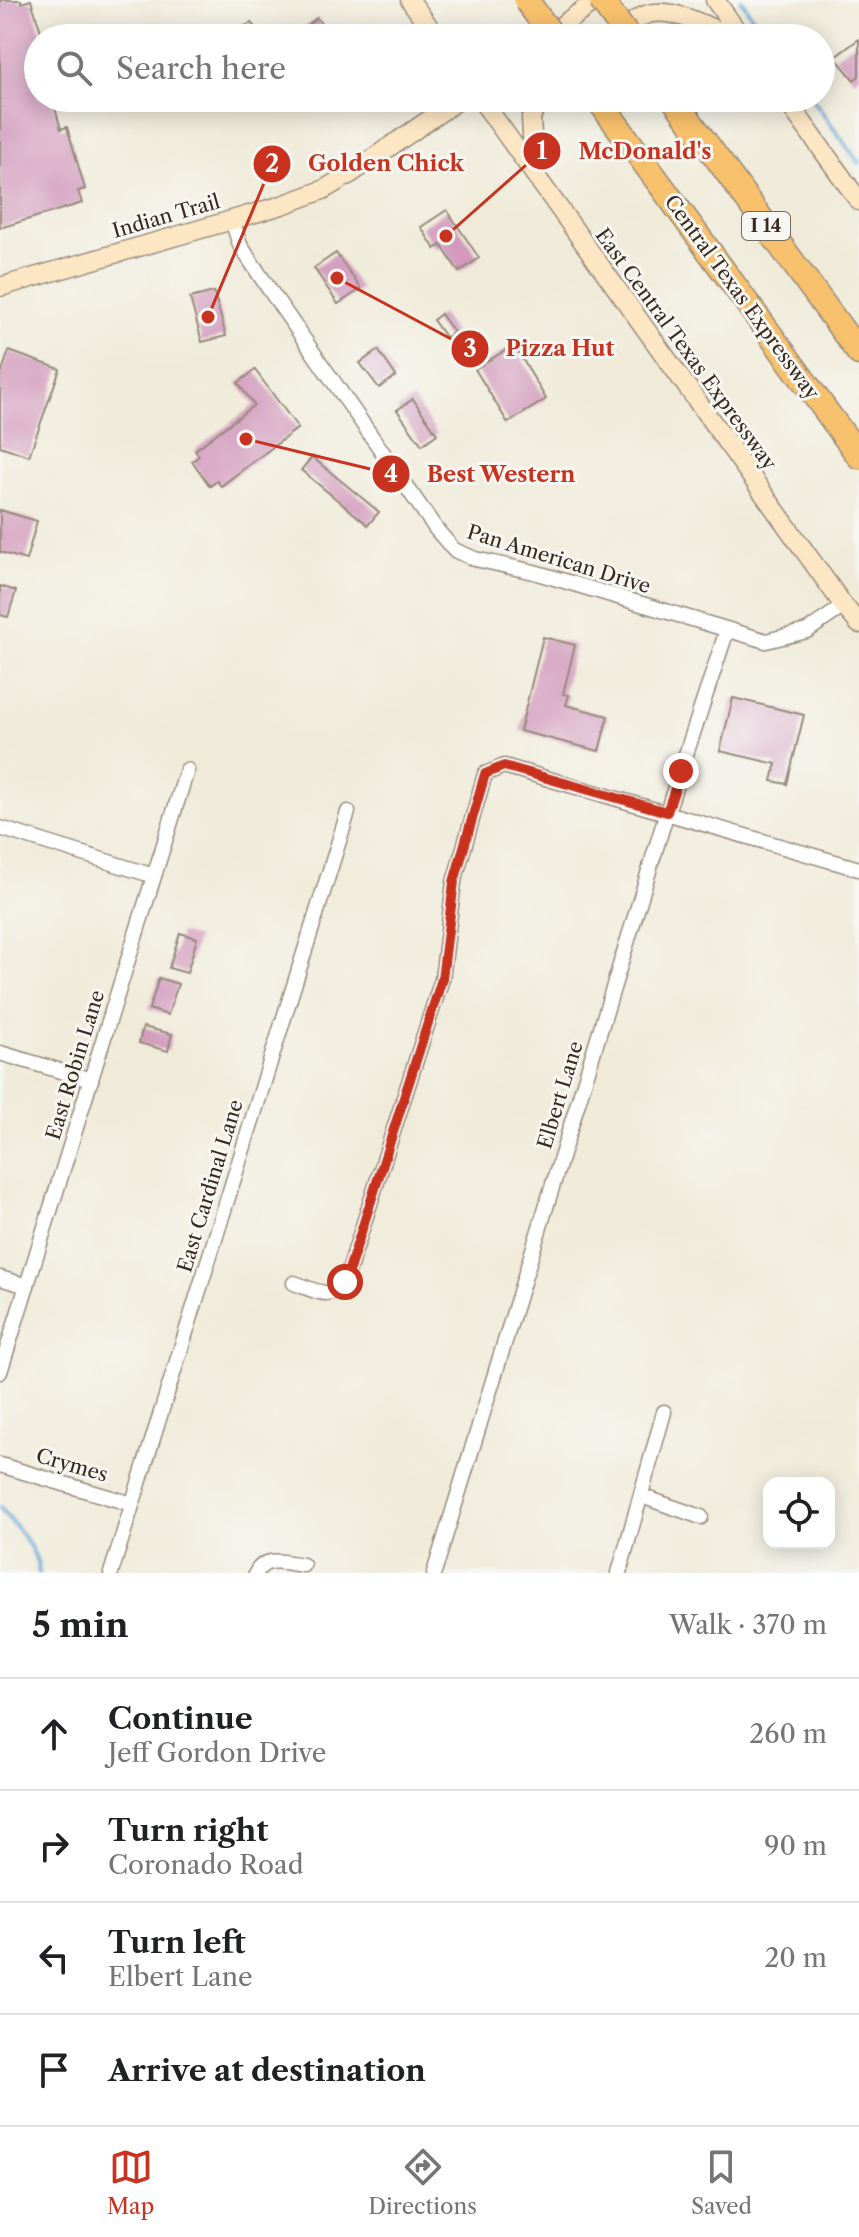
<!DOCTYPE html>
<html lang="en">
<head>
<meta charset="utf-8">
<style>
  body { margin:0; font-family:"Libre Caslon Text",serif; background:#f6f6f6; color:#202124 }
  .controls { position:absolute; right:24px; bottom:24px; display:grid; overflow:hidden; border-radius:16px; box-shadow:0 4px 20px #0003 }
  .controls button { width:72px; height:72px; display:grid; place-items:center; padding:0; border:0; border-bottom:2px solid #e0e0e0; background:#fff; color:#202124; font:40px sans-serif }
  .stop { position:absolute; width:24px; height:24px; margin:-18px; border:6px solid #c8321e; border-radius:50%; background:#fff }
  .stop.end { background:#c8321e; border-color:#fff; box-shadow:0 2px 8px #0008 }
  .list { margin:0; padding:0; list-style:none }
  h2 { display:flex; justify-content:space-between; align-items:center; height:104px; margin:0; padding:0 32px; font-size:34px }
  h2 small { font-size:26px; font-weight:400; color:#757577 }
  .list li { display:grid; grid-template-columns:52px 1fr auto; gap:24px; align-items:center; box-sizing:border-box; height:112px; padding:0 32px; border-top:2px solid #e0e0e0 }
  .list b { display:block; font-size:30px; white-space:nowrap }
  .list p { margin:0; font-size:26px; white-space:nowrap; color:#757577 }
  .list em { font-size:26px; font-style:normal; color:#757577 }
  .icon { flex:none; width:44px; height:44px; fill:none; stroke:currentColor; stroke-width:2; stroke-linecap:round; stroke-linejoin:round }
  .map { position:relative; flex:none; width:859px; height:1573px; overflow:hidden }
  .search { position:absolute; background:#fff; box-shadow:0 4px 20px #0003; left:24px; right:24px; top:24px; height:88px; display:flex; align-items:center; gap:20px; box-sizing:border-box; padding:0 28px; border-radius:44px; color:#757577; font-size:30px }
  .sheet { height:552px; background:#fff }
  nav { display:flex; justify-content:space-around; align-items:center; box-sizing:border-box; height:112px; border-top:2px solid #e0e0e0; background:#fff; font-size:22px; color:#757577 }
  nav a { display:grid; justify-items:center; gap:4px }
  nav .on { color:#c8321e }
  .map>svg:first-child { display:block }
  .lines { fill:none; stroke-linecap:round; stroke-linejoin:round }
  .stream { stroke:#60a4d5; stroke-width:4 }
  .building { fill:#d299bc }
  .street-casing { stroke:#968a7c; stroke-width:17 }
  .secondary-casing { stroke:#968a7c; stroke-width:21 }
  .highway-casing { stroke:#968a7c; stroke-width:27 }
  .street { stroke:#fff; stroke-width:14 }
  .secondary { stroke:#fce6c4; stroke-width:18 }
  .highway { stroke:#f7c06c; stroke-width:24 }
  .highway-bridge-casing { stroke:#968a7c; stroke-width:27; stroke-linecap:butt }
  .highway-bridge { stroke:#f7c06c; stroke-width:24 }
  .route { stroke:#c8321e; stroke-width:10 }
  .labels { text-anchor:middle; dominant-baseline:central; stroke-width:6; stroke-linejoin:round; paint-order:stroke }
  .shield { fill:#f6f6f2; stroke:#73675e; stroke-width:2 }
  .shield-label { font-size:18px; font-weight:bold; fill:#3b2a1e }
  .street-label { font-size:20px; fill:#3b2a1e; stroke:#f6f6f2 }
  .leader { fill:none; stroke:#c8321e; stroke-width:3 }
  .callout-dot { fill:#c8321e; stroke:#f6f6f2; stroke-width:3 }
  .mark-label { font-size:24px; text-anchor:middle; font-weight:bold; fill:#fff }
  .callout-label { font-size:22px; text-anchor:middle; font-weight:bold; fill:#c8321e; stroke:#f6f6f2; stroke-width:6; stroke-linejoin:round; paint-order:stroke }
</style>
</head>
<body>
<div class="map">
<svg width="859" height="1573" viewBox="0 0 859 1573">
  <rect width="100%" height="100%" fill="#f6f6f2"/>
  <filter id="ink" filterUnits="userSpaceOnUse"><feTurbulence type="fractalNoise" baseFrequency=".0125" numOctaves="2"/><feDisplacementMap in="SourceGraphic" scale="16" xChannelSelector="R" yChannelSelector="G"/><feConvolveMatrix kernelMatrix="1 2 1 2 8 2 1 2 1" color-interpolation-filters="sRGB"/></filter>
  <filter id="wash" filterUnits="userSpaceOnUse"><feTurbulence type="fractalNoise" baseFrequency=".006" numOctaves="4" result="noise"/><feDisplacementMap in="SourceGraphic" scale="32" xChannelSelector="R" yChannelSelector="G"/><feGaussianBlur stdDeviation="1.8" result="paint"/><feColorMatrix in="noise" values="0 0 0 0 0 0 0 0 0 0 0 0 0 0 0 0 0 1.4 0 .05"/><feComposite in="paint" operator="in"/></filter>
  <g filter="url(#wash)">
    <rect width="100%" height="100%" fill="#f0ebd9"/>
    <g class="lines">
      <!-- stream -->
      <g class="stream">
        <polyline points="741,0 756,22"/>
        <polyline points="812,98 859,163"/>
        <path d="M0,1507C14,1526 38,1549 39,1573"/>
      </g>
    </g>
    <g id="blocks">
      <!-- building -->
      <g class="building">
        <polygon points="0,0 21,0 21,3 31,0 43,38 38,38 38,98 52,98 61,129 67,127 85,189 78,191 82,203 0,228"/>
        <polygon points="317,18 327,32 331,38 308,38 302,29"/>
        <polygon points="251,23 260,33 251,38 228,38 226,35"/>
        <polygon points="859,39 859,76 854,80 835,57"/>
        <polygon points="447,210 479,258 459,272 441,245 435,249 421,227"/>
        <polygon points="336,253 361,289 338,304 314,268"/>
        <polygon points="214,292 226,336 202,342 190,298"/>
        <polygon points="441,314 454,332 446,338 433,320"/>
        <polygon points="514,345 546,399 508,423 475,369"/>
        <polygon points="378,350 396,376 379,388 360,363"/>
        <polygon points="9,351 60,369 29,456 0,446 0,377"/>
        <polygon points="255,370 298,428 221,486 217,481 210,486 192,461 199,456 195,450 254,405 238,383"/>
        <polygon points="413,399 437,434 422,445 397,410"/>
        <polygon points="312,457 379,512 368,525 301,470"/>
        <polygon points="0,510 37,521 26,560 0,552"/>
        <polygon points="0,586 16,591 8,617 0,615"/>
        <polygon points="543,637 575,645 563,694 569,695 566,705 608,716 599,751 520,731"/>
        <polygon points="733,698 804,715 787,784 772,781 776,764 720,751"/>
        <polygon points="180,933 197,938 187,973 169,968"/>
        <polygon points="159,978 178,984 168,1015 149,1009"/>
        <polygon points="143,1027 172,1034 168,1051 139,1043"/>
      </g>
    </g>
  </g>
  <g filter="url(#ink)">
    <use href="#blocks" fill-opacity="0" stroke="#968a7c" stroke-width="2"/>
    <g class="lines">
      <defs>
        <g id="street">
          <polyline points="232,220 240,245 269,289 436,529 454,550 475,559 534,572 766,641 807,631 844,606"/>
          <polyline points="0,828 154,876"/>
          <polyline points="0,1053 91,1080"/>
          <polyline points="0,1278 27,1286"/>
          <path d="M294,1283C315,1290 329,1302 345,1282L442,979L454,882L485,774L504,766L859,869"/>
          <polyline points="0,1372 187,770"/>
          <polyline points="0,1465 132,1504"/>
          <polyline points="641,1496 701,1517"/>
          <polyline points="111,1573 348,812"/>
          <path d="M256,1573C265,1555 286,1563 303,1565"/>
          <polyline points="434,1573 667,812 727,630"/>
          <polyline points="619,1573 664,1412"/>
        </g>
        <g id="secondary">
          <polyline points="410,0 437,38"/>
          <polyline points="715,0 742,38"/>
          <polyline points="544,38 597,0"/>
          <path d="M612,38C622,31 632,21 643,16C667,4 710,27 732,38"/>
          <polyline points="480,98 844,606 859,624"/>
          <polyline points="785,98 859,201"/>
          <polyline points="534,173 531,118 539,98"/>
          <polyline points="0,287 232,220 282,205 323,190 350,174 461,98"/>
        </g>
        <g id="highway">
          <polyline points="597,98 859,456"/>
          <polyline points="673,98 859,353"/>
        </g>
      </defs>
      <!-- street casing -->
      <use href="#street" class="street-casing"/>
      <!-- secondary casing -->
      <use href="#secondary" class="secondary-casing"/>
      <!-- highway casing -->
      <use href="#highway" class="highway-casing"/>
      <!-- street -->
      <use href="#street" class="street"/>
      <!-- secondary -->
      <use href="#secondary" class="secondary"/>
      <!-- highway -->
      <use href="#highway" class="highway"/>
      <defs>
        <g id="highway-bridge">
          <polyline points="526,0 554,38"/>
          <polyline points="601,0 629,38"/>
        </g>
      </defs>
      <!-- highway-bridge casing -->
      <use href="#highway-bridge" class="highway-bridge-casing"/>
      <!-- highway-bridge -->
      <use href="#highway-bridge" class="highway-bridge"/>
    </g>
  </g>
  <g class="lines" filter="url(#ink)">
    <!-- route -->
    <polyline class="route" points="345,1282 442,979 454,882 485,774 504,766 667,812 681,771"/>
  </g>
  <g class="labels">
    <!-- shield labels -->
    <rect class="shield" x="742" y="212" width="48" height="28" rx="6"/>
    <g class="shield-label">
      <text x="766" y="226">I 14</text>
    </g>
    <!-- street labels -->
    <g class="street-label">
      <text transform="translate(166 216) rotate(-16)">Indian Trail</text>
      <text transform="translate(742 297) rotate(54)">Central Texas Expressway</text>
      <text transform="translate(686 349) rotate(54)">East Central Texas Expressway</text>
      <text transform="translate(559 559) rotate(17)">Pan American Drive</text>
      <text transform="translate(75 1065) rotate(-73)">East Robin Lane</text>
      <text transform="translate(560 1095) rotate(-73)">Elbert Lane</text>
      <text transform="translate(210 1186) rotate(-73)">East Cardinal Lane</text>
      <text transform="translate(72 1465) rotate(16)">Crymes</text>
    </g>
  </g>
  <!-- callouts -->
  <path class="leader" d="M446 236L542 151M208 317L272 164M337 278L470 349M246 439L391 474"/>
  <g class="callout-dot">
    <circle cx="446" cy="236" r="8"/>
    <circle cx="208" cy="317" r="8"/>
    <circle cx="337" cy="278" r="8"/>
    <circle cx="246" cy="439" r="8"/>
    <circle cx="542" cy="151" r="20"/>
    <circle cx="272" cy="164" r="20"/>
    <circle cx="470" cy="349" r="20"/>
    <circle cx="391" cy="474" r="20"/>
  </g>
  <g class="mark-label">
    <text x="542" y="159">1</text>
    <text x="272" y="172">2</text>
    <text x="470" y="357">3</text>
    <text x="391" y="482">4</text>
  </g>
  <g class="callout-label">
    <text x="645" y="159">McDonald's</text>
    <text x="386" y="171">Golden Chick</text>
    <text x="560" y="356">Pizza Hut</text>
    <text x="501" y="482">Best Western</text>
  </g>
</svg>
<div class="controls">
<button><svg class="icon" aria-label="locate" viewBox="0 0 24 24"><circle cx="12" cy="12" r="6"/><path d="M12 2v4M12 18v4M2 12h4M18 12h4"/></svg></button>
</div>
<div class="stop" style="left:345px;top:1282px"></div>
<div class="stop end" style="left:681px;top:771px"></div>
<div class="search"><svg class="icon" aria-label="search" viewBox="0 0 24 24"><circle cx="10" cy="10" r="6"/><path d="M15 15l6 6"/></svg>Search here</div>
</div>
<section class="sheet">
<h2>5 min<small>Walk · 370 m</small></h2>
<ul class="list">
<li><svg class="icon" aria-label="ahead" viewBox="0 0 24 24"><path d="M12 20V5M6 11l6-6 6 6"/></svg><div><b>Continue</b><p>Jeff Gordon Drive</p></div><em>260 m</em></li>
<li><svg class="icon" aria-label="right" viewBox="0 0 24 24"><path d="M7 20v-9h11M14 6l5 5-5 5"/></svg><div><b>Turn right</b><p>Coronado Road</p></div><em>90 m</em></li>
<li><svg class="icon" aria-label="left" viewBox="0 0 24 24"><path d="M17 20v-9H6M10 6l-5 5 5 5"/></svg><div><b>Turn left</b><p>Elbert Lane</p></div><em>20 m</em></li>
<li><svg class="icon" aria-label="arrive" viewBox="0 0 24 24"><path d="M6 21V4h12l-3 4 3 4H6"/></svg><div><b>Arrive at destination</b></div></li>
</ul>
</section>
<nav>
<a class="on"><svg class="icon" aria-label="map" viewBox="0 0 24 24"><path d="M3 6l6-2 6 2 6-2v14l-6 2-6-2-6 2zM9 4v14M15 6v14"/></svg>Map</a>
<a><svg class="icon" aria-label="directions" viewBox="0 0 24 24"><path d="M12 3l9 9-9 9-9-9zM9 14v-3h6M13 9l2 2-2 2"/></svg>Directions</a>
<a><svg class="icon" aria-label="saved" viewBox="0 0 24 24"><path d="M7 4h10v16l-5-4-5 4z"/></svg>Saved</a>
</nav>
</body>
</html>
